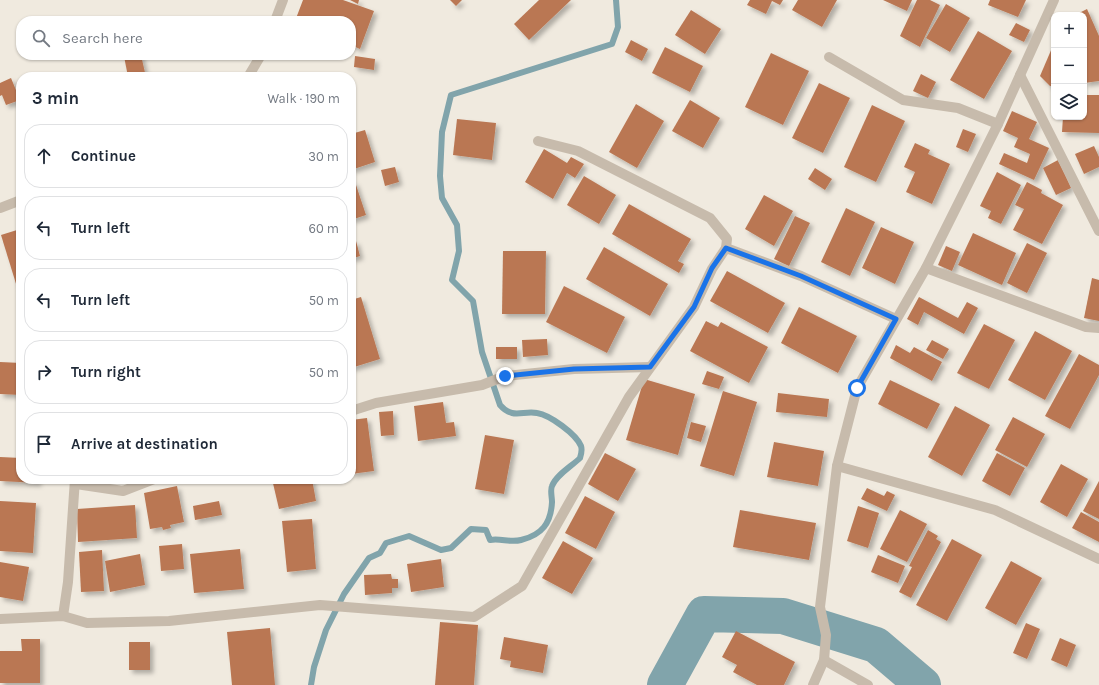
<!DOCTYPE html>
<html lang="en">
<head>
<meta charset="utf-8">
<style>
  body { margin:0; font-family:Karla,sans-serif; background:#f2f2f3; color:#1f2937 }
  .controls { position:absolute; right:12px; top:12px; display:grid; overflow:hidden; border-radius:8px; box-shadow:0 1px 3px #0004 }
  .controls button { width:36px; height:36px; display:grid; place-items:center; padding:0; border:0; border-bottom:1px solid #e0e1e3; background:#fff; color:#1f2937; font:20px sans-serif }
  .stop { position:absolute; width:12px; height:12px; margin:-9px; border:3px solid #1a73e8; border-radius:50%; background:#fff }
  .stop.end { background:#1a73e8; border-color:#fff; box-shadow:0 1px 4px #0008 }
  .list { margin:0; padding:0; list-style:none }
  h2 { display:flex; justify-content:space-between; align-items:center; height:52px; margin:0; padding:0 16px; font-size:17px }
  h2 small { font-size:13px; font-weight:400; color:#747a83 }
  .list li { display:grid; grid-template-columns:26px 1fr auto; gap:12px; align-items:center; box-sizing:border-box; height:64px; margin:0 8px 8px; padding:0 8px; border:1px solid #e0e1e3; border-radius:16px }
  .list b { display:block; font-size:15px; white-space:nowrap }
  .list em { font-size:13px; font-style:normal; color:#747a83 }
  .icon { flex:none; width:22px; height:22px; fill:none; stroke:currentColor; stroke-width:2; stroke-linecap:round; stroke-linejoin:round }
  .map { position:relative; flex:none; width:1099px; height:685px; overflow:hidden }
  .search { position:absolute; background:#fff; box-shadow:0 1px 3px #0004; left:16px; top:16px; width:340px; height:44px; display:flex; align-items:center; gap:10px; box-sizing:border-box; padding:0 14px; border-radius:16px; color:#747a83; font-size:15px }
  .panel { position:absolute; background:#fff; box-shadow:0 1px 3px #0004; left:16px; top:72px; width:340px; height:412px; border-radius:16px }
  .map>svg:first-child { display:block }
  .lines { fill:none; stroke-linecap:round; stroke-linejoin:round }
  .stream { stroke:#81a4ab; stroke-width:6 }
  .river { stroke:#81a4ab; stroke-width:36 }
  .building { fill:#ba7753; filter:url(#shadow) }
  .minor { stroke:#c7bbac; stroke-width:10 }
  .route { stroke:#1a73e8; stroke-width:5 }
</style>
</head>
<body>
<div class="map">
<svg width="1099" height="685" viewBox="0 0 1099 685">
  <defs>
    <filter id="shadow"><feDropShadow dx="3.5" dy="3.5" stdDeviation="2" flood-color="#0004"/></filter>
  </defs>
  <rect width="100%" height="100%" fill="#f0eadf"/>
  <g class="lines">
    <!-- stream -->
    <path class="stream" d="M311,685L314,667L326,630L344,594L369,558L380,553L386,543L409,536L441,550L451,548L471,529L486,530L490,540C501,538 510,543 521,540C542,535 551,523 552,502C552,497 550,490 552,486C556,475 572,466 580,458C581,455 582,449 581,446C576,434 550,415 537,413C523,410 513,420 500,405L482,352L473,301L452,280L459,251L457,225L442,198L440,176L442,132L451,95L612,44L618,27L616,0"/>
    <!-- river -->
    <polyline class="river" points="665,685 704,614 783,616 876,645 923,685"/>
  </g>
  <!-- building -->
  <g class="building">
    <polygon points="303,0 343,0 374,11 360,49 351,45 351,21 295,21"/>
    <polygon points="350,0 359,0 358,4"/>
    <polygon points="450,0 462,0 456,6"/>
    <polygon points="539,0 571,0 529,40 514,24"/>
    <polygon points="750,0 783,0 780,5 772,1 766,14 747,5"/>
    <polygon points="798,0 837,0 822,27 792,10"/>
    <polygon points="883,0 912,0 907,11"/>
    <polygon points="917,0 930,0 940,5 920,47 900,36"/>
    <polygon points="990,0 1026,0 1018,17 988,5"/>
    <polygon points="946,4 970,18 950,52 926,38"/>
    <polygon points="1087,9 1099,36 1099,81 1084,83 1084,15 1075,15"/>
    <polygon points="691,10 721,29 705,54 675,35"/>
    <polygon points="1016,23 1030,30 1024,42 1009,35"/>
    <polygon points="978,31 1012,51 984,99 950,80"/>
    <polygon points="631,40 648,49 642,61 625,52"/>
    <polygon points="665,47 703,66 690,92 652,73"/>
    <polygon points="1052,48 1054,48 1054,86 1050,86 1040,76"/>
    <polygon points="771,53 809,71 783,125 745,107"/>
    <polygon points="141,55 146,77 128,77 124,56"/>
    <polygon points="355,56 375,59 374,70 354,67"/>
    <polygon points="921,74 936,82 928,98 913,91"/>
    <polygon points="11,78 20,100 6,105 2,95 0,96 0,83"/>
    <polygon points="819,83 850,98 823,153 792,138"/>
    <polygon points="1084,95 1099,95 1099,133 1062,132 1063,117 1084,117"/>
    <polygon points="690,100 720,118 703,148 672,131"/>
    <polygon points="636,104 664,121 637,168 609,152"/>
    <polygon points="872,105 905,121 876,182 844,167"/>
    <polygon points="1012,111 1037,122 1029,139 1049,148 1034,180 999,164 1004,153 1027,163 1030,154 1014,147 1018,138 1003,131"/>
    <polygon points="457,119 496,123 492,160 453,155"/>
    <polygon points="963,129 976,134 968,152 956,147"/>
    <polygon points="365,130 375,162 351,170 351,134"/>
    <polygon points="915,143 930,150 928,154 950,164 932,204 906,192 915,172 904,167"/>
    <polygon points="1094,146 1099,157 1099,167 1084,174 1075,154"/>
    <polygon points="544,149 567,163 571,157 584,164 575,178 567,173 553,199 525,182"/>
    <polygon points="1058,160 1071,188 1056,195 1043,168"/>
    <polygon points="395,167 399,182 385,186 381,170"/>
    <polygon points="815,168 832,179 825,190 808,179"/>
    <polygon points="997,172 1021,185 1001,224 988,218 991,211 980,206"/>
    <polygon points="584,176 616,195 599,224 567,205"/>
    <polygon points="355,182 366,215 351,220 351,183"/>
    <polygon points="1027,182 1042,190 1041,193 1063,205 1042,244 1013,230 1024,209 1015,205"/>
    <polygon points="764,195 793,211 774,246 745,229"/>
    <polygon points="629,204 691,239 678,261 684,264 679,273 612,234"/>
    <polygon points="846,208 875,222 850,276 821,262"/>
    <polygon points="795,216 810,223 789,266 774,259"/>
    <polygon points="881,227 914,242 895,284 862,268"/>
    <polygon points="17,230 21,242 21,285 17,287 1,235"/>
    <polygon points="973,233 1016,253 1002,285 958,265"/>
    <polygon points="356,241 360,256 351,259 351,242"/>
    <polygon points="1027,243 1047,253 1027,293 1007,283"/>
    <polygon points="946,246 960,252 952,271 938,265"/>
    <polygon points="604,247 668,284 650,316 586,279"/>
    <polygon points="503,251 546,251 545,314 502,314"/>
    <polygon points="727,271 785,303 768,333 710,301"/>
    <polygon points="1092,278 1099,280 1099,321 1084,318"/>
    <polygon points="564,286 625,317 607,353 546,322"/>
    <polygon points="361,297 380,359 351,368 351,300"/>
    <polygon points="919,297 958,318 967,302 978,308 964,334 924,312 918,325 907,319"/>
    <polygon points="799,307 857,336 838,373 781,343"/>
    <polygon points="706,321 718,327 721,322 768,347 749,383 690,351"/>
    <polygon points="984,324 1015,340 989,389 957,373"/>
    <polygon points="1035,331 1072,351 1045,400 1008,380"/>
    <polygon points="547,339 548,355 523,357 522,340"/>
    <polygon points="932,340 949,349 943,359 926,350"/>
    <polygon points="896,345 910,353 914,347 942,362 932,381 890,358"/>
    <rect x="496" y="347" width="21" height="12"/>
    <polygon points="1079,354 1099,365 1099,375 1070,429 1045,416"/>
    <polygon points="0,362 21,363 21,395 0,394"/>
    <polygon points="707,371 724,377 719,389 702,384"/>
    <polygon points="644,379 695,394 678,455 626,440"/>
    <polygon points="890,380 940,404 927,429 878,404"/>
    <polygon points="723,391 757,402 734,476 700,466"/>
    <polygon points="778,393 829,399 827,417 776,412"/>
    <polygon points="443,402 446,423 454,422 456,436 418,441 414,406"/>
    <polygon points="955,406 990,425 962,476 928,457"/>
    <polygon points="393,411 394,435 381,436 379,412"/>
    <polygon points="1013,417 1045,434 1027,467 995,450"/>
    <polygon points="367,418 374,471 351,474 351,420"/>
    <polygon points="691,422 706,426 701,442 687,438"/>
    <polygon points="485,435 514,440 504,494 475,489"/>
    <polygon points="774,442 824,451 818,486 767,477"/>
    <polygon points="605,453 636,469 618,501 588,484"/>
    <polygon points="997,453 1025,468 1010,496 982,481"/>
    <polygon points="0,457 21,458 21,479 38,479 38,483 0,481"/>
    <polygon points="1061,464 1088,479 1067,517 1040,502"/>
    <polygon points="272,479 312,479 316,501 279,509"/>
    <polygon points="1099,481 1099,519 1083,511"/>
    <polygon points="177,486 184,522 170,525 171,528 163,530 162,527 150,529 144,493"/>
    <polygon points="867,488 884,496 887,491 895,495 887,511 861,499"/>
    <polygon points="585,496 615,512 596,549 565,533"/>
    <polygon points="0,501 36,503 33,553 0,551"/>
    <polygon points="219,501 222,515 195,520 193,506"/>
    <polygon points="135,505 137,538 78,542 77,509"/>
    <polygon points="858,506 879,513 868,548 847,541"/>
    <polygon points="740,510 816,523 809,560 733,547"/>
    <polygon points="900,510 927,524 907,562 880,549"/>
    <polygon points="1081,512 1099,522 1099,542 1072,528"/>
    <polygon points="312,519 316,569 287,572 282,521"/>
    <polygon points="928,530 938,536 936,539 941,542 911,598 899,592 912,567 909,566"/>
    <polygon points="952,539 982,555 947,621 916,605"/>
    <polygon points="563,541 593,558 572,594 542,578"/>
    <polygon points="182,544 184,569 161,571 159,546"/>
    <polygon points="240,549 244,589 194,593 190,554"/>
    <polygon points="102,550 104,591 81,592 79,552"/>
    <polygon points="140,554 145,585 110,592 105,561"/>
    <polygon points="878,555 905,566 898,583 871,572"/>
    <polygon points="441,559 444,587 411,592 407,564"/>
    <polygon points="1011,561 1042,578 1016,625 985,608"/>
    <polygon points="0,562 29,567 23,601 0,597"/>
    <polygon points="391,574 392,579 398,579 398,588 392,588 392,593 365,595 364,575"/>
    <polygon points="440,622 478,625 474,685 435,685"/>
    <polygon points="1026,623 1040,629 1027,659 1013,653"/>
    <polygon points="270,628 275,685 232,685 227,632"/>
    <polygon points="736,631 795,662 784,685 757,685 733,672 737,665 722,657"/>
    <polygon points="504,637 548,645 543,673 510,667 511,661 500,659"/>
    <polygon points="1060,638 1076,645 1067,667 1051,660"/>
    <polygon points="21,639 40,639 40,683 0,683 0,651 22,651"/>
    <rect x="129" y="642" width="21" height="28"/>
  </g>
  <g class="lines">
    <!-- minor -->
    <g class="minor">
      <polyline points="275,21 283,0"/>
      <polyline points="829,57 903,100 958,108 998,124"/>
      <polyline points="1020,75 1099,231"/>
      <polyline points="248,77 261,55"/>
      <polyline points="538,141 578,151 710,218 727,239 726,248 801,276 896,319"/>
      <polyline points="0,208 21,200"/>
      <polyline points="926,268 1086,327 1099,328"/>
      <polyline points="351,411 376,403 482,385 505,376 574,369 650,367"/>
      <polyline points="837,466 995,510 1099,559"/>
      <polyline points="76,484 123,491 154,479"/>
      <polyline points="63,616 68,582 75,479"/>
      <polyline points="0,619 63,616 87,623 169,621 320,605 474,617 522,586 629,397 694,307 712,269 726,248"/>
      <polyline points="824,660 868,685"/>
      <polyline points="813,685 824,660 826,635 820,607 837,466 857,388 926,268 998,124 1054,0"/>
    </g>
  </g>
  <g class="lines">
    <!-- route -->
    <polyline class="route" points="505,376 574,369 650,367 694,307 712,268 726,248 801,276 896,319 857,388"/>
  </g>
</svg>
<div class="controls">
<button>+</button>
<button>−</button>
<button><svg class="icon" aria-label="layers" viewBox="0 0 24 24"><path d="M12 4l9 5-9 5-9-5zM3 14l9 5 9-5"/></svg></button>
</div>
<div class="stop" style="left:857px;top:388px"></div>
<div class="stop end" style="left:505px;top:376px"></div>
<div class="search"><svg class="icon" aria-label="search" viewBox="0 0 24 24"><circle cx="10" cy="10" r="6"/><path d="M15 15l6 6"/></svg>Search here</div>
<section class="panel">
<h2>3 min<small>Walk · 190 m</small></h2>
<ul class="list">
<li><svg class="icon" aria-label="ahead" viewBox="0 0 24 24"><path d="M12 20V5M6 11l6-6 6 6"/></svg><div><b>Continue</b></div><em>30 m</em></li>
<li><svg class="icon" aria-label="left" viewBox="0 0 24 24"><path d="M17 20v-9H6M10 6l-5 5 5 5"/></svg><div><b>Turn left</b></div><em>60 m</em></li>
<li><svg class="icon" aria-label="left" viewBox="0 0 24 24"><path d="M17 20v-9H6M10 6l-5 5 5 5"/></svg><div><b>Turn left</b></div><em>50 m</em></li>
<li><svg class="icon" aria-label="right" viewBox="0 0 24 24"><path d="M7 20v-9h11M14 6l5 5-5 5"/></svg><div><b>Turn right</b></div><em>50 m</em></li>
<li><svg class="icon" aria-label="arrive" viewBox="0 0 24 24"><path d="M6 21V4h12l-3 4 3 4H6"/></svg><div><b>Arrive at destination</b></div></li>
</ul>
</section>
</div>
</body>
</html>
